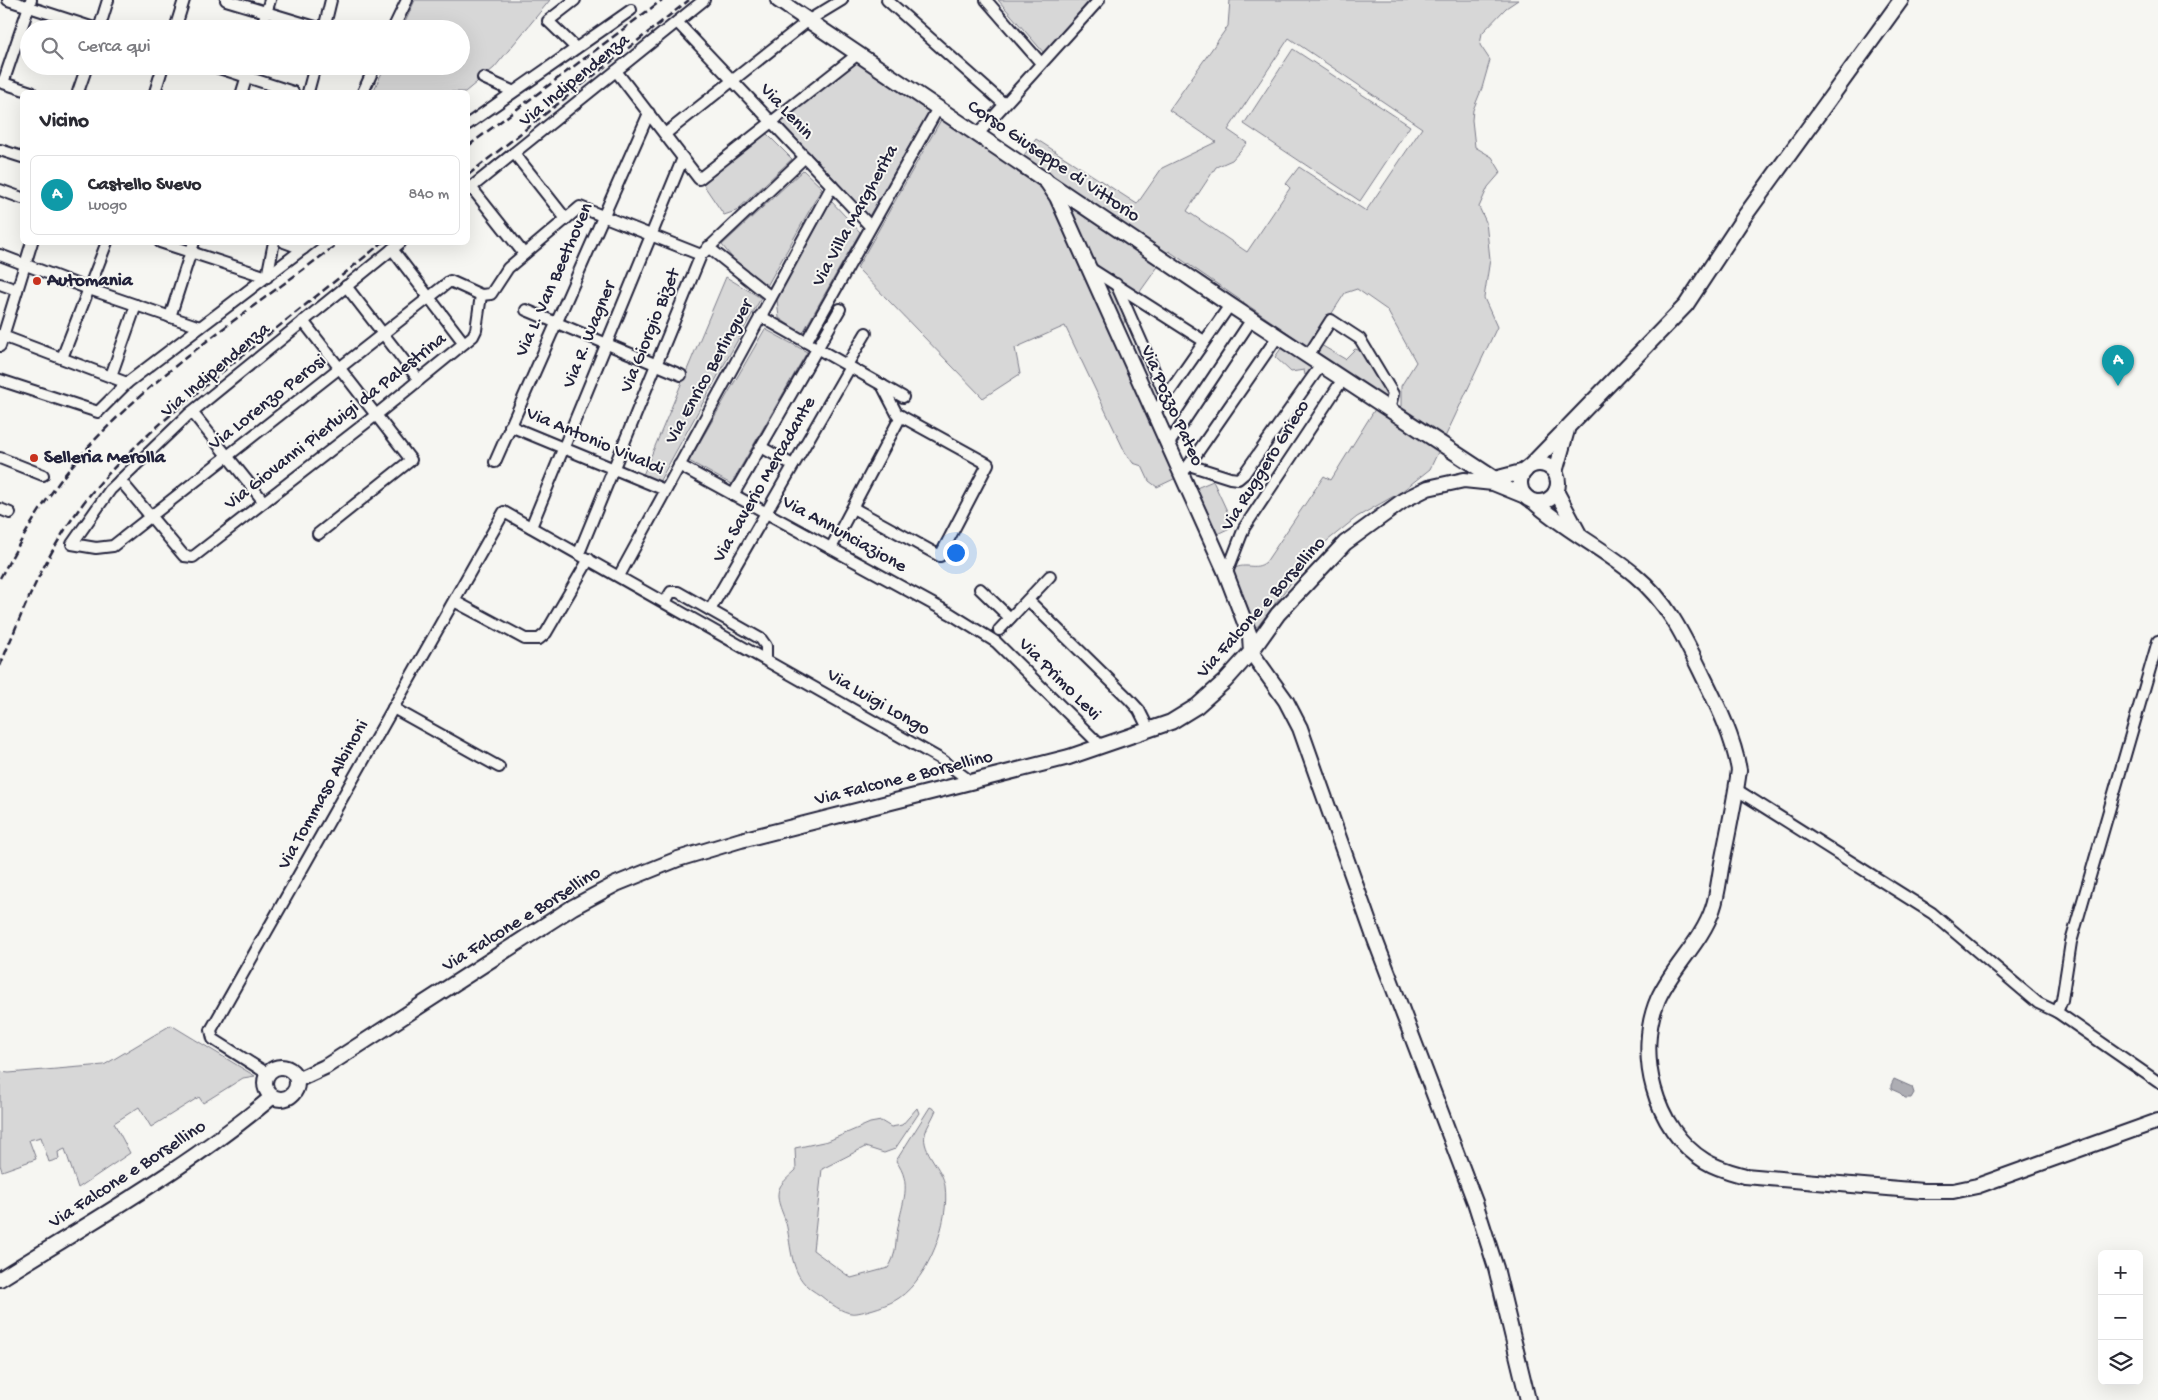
<!DOCTYPE html>
<html lang="it">
<head>
<meta charset="utf-8">
<style>
  body { margin:0; font-family:"Gochi Hand",sans-serif; background:#f2f2f3; color:#2b2b33 }
  .controls { position:absolute; right:15px; bottom:15px; display:grid; overflow:hidden; border-radius:8px; box-shadow:0 5px 20px #0002 }
  .controls button { width:45px; height:45px; display:grid; place-items:center; padding:0; border:0; border-bottom:1px solid #e1e1e2; background:#fff; color:#2b2b33; font:25px sans-serif }
  .you { position:absolute; left:955px; top:552px; width:18px; height:18px; margin:-12px; border:4px solid #fff; border-radius:50%; background:#1a73e8; box-shadow:0 0 0 8px #1a73e833 }
  .badge { display:grid; place-items:center; width:32px; height:32px; border-radius:50%; background:#c8321e; color:#fff; font-size:16px; font-weight:700 }
  .pin { position:absolute; translate:-50% -41px; filter:drop-shadow(0 1px 2px #0008) }
  .pin::after { content:''; position:absolute; top:26px; width:18px; height:15px; background:inherit; clip-path:polygon(0 0,100% 0,50% 100%) }
  .list { margin:0; padding:0; list-style:none }
  h2 { display:flex; justify-content:space-between; align-items:center; height:65px; margin:0; padding:0 20px; font-size:21px }
  h2 small { font-size:16px; font-weight:400; color:#7c7c81 }
  .list li { display:grid; grid-template-columns:32px 1fr auto; gap:15px; align-items:center; box-sizing:border-box; height:80px; margin:0 10px 10px; padding:0 10px; border:1px solid #e1e1e2; border-radius:8px }
  .list b { display:block; font-size:19px; white-space:nowrap }
  .list p { margin:0; font-size:16px; white-space:nowrap; color:#7c7c81 }
  .list em { font-size:16px; font-style:normal; color:#7c7c81 }
  .icon { flex:none; width:28px; height:28px; fill:none; stroke:currentColor; stroke-width:2; stroke-linecap:round; stroke-linejoin:round }
  .map { position:relative; flex:none; width:2158px; height:1400px; overflow:hidden }
  .search { position:absolute; background:#fff; box-shadow:0 5px 20px #0002; left:20px; top:20px; width:450px; height:55px; display:flex; align-items:center; gap:12px; box-sizing:border-box; padding:0 18px; border-radius:28px; color:#7c7c81; font-size:19px }
  .panel { position:absolute; background:#fff; box-shadow:0 5px 20px #0002; left:20px; top:90px; width:450px; height:155px; border-radius:8px }
  .map>svg:first-child { display:block }
  .green { fill:#d7d7d7; stroke:#7c7c89; fill-rule:evenodd }
  .water { fill:#adadb3; stroke:#757583 }
  .lines { fill:none; stroke-linecap:round; stroke-linejoin:round }
  .street-casing { stroke:#22223b; stroke-width:14 }
  .secondary-casing { stroke:#22223b; stroke-width:18 }
  .street { stroke:#f6f6f2; stroke-width:10 }
  .secondary { stroke:#f6f6f2; stroke-width:14 }
  .rail { stroke:#22223b; stroke-width:2.5; stroke-dasharray:8 4; stroke-linecap:butt }
  .poi-dot { fill:#c8321e; stroke:#f6f6f2; stroke-width:2 }
  .labels { text-anchor:middle; dominant-baseline:central; stroke-width:4; stroke-linejoin:round; paint-order:stroke }
  .street-label { font-size:19px; fill:#22223b; stroke:#f6f6f2 }
  .poi-label { font-size:19px; font-weight:bold; fill:#22223b; stroke:#f6f6f2; text-anchor:start }
</style>
</head>
<body>
<div class="map">
<svg width="2158" height="1400" viewBox="0 0 2158 1400">
  <rect width="100%" height="100%" fill="#f6f6f2"/>
  <filter id="ink" filterUnits="userSpaceOnUse"><feTurbulence type="fractalNoise" baseFrequency=".02" numOctaves="2"/><feDisplacementMap in="SourceGraphic" scale="10" xChannelSelector="R" yChannelSelector="G"/><feConvolveMatrix kernelMatrix="1 2 1 2 8 2 1 2 1" color-interpolation-filters="sRGB"/></filter>
  <g filter="url(#ink)">
    <!-- green -->
    <g class="green">
      <polygon points="415,0 550,0 494,68 465,92 373,92 385,66 461,66 461,29 402,29"/>
      <polygon points="998,0 1090,0 1044,53"/>
      <path d="M1230,0H1518L1506,8L1482,33L1480,45L1490,60L1482,88L1473,110L1472,120L1475,147L1492,157L1501,172L1488,187L1479,207L1486,222L1490,259L1484,298L1497,327L1430,469L1401,492L1357,517L1327,541L1306,563L1258,626L1254,628L1230,571C1245,560 1254,572 1266,562L1324,476L1331,480L1375,409L1401,411V386L1416,362L1387,310L1357,289L1345,293L1314,341L1345,359L1355,349L1365,352L1388,393L1384,399L1169,251L1132,303L1116,342L1176,478L1157,487L1149,481L1142,466L1133,463L1125,452L1065,326L1015,348L1020,374L983,398L857,268L942,118L978,145L981,144L1015,167L1036,139L1137,204L1162,168L1216,142L1169,110L1228,26ZM1289,38L1422,128L1366,211L1299,167L1286,184L1290,188L1247,252L1187,211L1216,167L1232,160L1247,143L1228,130Z"/>
      <polygon points="1293,49 1410,126 1360,201 1244,124"/>
      <polygon points="856,60 930,110 869,216 780,121"/>
      <polygon points="766,133 792,159 736,211 724,215 703,184"/>
      <polygon points="803,170 822,188 767,286 734,260 722,245"/>
      <polygon points="831,201 860,232 802,334 779,318 777,299"/>
      <polygon points="726,277 761,298 659,482 643,475"/>
      <polygon points="765,329 807,352 731,484 689,461"/>
      <polygon points="1282,347 1314,368 1305,375 1304,370 1291,372 1275,357"/>
      <polygon points="1213,481 1234,526 1215,535 1194,489"/>
      <polygon points="171,1025 255,1076 243,1078 203,1103 199,1097 151,1127 139,1107 114,1123 130,1153 78,1188 65,1149 58,1152 59,1159 49,1162 41,1137 29,1140 36,1159 2,1171 0,1165 0,1072 9,1073 104,1065"/>
      <path d="M930,1107L936,1110C933,1118 927,1126 925,1134C921,1152 943,1168 945,1186C950,1221 929,1277 899,1298C889,1305 869,1311 857,1313C846,1315 834,1306 826,1300C820,1294 811,1291 805,1284C790,1268 791,1243 786,1223C783,1212 774,1198 780,1187C783,1181 791,1175 796,1170L795,1148L828,1141L870,1123L881,1121L891,1127L902,1125L917,1108L919,1113L895,1149L884,1153L865,1147L822,1169L813,1250L851,1278L888,1268C897,1255 895,1242 898,1227C902,1202 913,1184 896,1161Z"/>
    </g>
    <!-- water -->
    <polygon class="water" points="1894,1079 1912,1087 1914,1093 1911,1098 1905,1098 1900,1093 1891,1089 1891,1085"/>
    <g class="lines">
      <defs>
        <g id="street">
          <polyline points="8,0 97,29"/>
          <polyline points="226,0 322,29"/>
          <polyline points="575,0 548,21 576,48"/>
          <polyline points="887,0 1004,104"/>
          <polyline points="986,0 1041,63"/>
          <polyline points="677,22 870,226"/>
          <polyline points="99,29 108,0"/>
          <polyline points="175,29 184,0"/>
          <polyline points="261,29 270,0"/>
          <polyline points="324,29 331,0"/>
          <polyline points="393,29 407,0"/>
          <polyline points="213,66 293,92"/>
          <polyline points="616,71 699,179 858,54"/>
          <polyline points="483,78 512,91"/>
          <polyline points="0,82 31,92"/>
          <polyline points="3,83 31,0"/>
          <polyline points="78,92 87,66"/>
          <polyline points="155,92 163,66"/>
          <polyline points="242,92 250,66"/>
          <polyline points="308,92 315,66"/>
          <polyline points="363,92 375,66"/>
          <polyline points="468,124 631,10"/>
          <polyline points="665,134 809,20 842,0"/>
          <polyline points="978,134 1099,0"/>
          <polyline points="0,150 22,157"/>
          <polyline points="514,153 566,219"/>
          <polyline points="471,187 524,254"/>
          <polyline points="0,190 22,198"/>
          <polyline points="468,190 704,0"/>
          <polyline points="160,242 267,277"/>
          <polyline points="284,242 303,249"/>
          <polyline points="401,242 188,415 110,490 72,544 96,548 113,546 450,281 481,295 491,294 508,268 580,207 701,255"/>
          <polyline points="708,247 771,297"/>
          <polyline points="392,249 464,343"/>
          <polyline points="0,255 89,289 200,327"/>
          <polyline points="1088,267 1204,341"/>
          <polyline points="267,277 274,242"/>
          <polyline points="0,284 17,290"/>
          <polyline points="1116,284 1166,397"/>
          <polyline points="346,286 419,380"/>
          <polyline points="526,310 681,375"/>
          <polyline points="760,316 903,397"/>
          <polyline points="170,317 194,242"/>
          <polyline points="303,321 411,460 318,534"/>
          <polyline points="0,335 127,383"/>
          <polyline points="806,342 938,108"/>
          <polyline points="0,346 32,242"/>
          <polyline points="1308,356 1331,320 1360,339 1393,394 1389,410"/>
          <polyline points="62,358 107,242"/>
          <polyline points="847,365 866,333"/>
          <polyline points="111,376 136,305"/>
          <polyline points="0,380 98,412 127,383 312,242"/>
          <polyline points="192,412 264,502"/>
          <polyline points="1154,414 1230,305"/>
          <polyline points="510,426 665,490"/>
          <polyline points="1168,445 1252,319"/>
          <polyline points="761,447 793,465"/>
          <polyline points="0,458 43,475"/>
          <polyline points="495,462 649,113"/>
          <polyline points="679,465 951,614 996,642 1102,747"/>
          <polyline points="1189,465 1230,478 1238,479 1244,474 1321,365"/>
          <polyline points="1186,469 1278,336"/>
          <polyline points="120,480 184,556 193,557 376,415 473,336 476,330 481,295"/>
          <polyline points="733,495 840,309"/>
          <polyline points="853,508 940,556 988,464 897,414 882,385"/>
          <polyline points="0,509 10,513"/>
          <polyline points="531,527 683,158"/>
          <polyline points="831,548 901,416"/>
          <polyline points="579,553 701,255 805,157"/>
          <polyline points="1226,575 1244,528 1343,379"/>
          <polyline points="619,576 832,186"/>
          <polyline points="980,589 1010,618"/>
          <polyline points="1028,600 1129,699 1139,710 1149,730"/>
          <polyline points="454,601 525,639 539,639 546,633 589,559"/>
          <polyline points="665,602 671,592 678,592 761,639 766,646 766,659"/>
          <polyline points="710,610 850,367"/>
          <polyline points="999,630 1050,576"/>
          <polyline points="393,708 499,767"/>
          <polyline points="1737,790 1932,913 2038,1003 2057,1012 2158,1082"/>
          <polyline points="2057,1012 2062,1000 2071,942 2158,641"/>
          <polyline points="268,1074 213,1039 211,1030 504,512 942,760 970,781"/>
        </g>
        <g id="secondary">
          <polyline points="778,0 1230,305 1495,479"/>
          <polyline points="1045,179 1057,197 1225,571 1250,636 1251,652 1286,701 1300,728 1373,934 1475,1202 1496,1268 1528,1400"/>
          <circle cx="1539" cy="483" r="19"/>
          <polyline points="1530,466 1686,305 1744,217 1901,0"/>
          <polyline points="1555,472 1567,430"/>
          <polyline points="1487,481 1525,471"/>
          <polyline points="1556,491 1579,534"/>
          <path d="M1534,502C1565,530 1603,548 1635,575C1669,603 1685,639 1704,678C1719,708 1733,737 1739,770C1735,801 1728,832 1722,863C1719,878 1718,894 1713,908C1702,942 1672,967 1658,999C1635,1052 1654,1130 1705,1161C1718,1169 1731,1172 1745,1176L1923,1191H1953L1977,1186L2158,1121"/>
          <circle cx="281" cy="1083" r="16"/>
          <polyline points="297,1080 325,1067 573,907 616,884 678,859 741,840 1069,757 1171,722 1197,706 1225,681 1251,652 1278,614 1345,543 1404,500 1428,488 1464,480 1493,483 1525,496"/>
          <path d="M0,1279C92,1221 189,1167 272,1097"/>
        </g>
      </defs>
      <!-- street casing -->
      <use href="#street" class="street-casing"/>
      <!-- secondary casing -->
      <use href="#secondary" class="secondary-casing"/>
      <!-- street -->
      <use href="#street" class="street"/>
      <!-- secondary -->
      <use href="#secondary" class="secondary"/>
      <!-- rail -->
      <g class="rail">
        <polyline points="468,146 662,0"/>
        <polyline points="468,175 689,0"/>
        <path d="M0,578C20,542 41,505 67,472C139,382 248,312 340,242"/>
        <path d="M0,666C26,602 53,536 99,484C139,439 187,401 233,363C283,323 333,283 383,242"/>
      </g>
    </g>
  </g>
  <!-- markers -->
  <g class="poi-dot">
    <circle cx="37" cy="281" r="5"/>
    <circle cx="34" cy="458" r="5"/>
  </g>
  <g class="labels">
    <!-- street labels -->
    <g class="street-label">
      <text transform="translate(575 81) rotate(-39)">Via Indipendenza</text>
      <text transform="translate(786 112) rotate(47)">Via Lenin</text>
      <text transform="translate(1053 162) rotate(34)">Corso Giuseppe di Vittorio</text>
      <text transform="translate(856 216) rotate(-61)">Via Villa Margherita</text>
      <text transform="translate(555 280) rotate(-66)">Via L. Van Beethoven</text>
      <text transform="translate(651 331) rotate(-68)">Via Giorgio Bizet</text>
      <text transform="translate(590 335) rotate(-68)">Via R. Wagner</text>
      <text transform="translate(216 371) rotate(-40)">Via Indipendenza</text>
      <text transform="translate(710 372) rotate(-61)">Via Enrico Berlinguer</text>
      <text transform="translate(268 403) rotate(-38)">Via Lorenzo Perosi</text>
      <text transform="translate(1171 406) rotate(66)">Via Pozzo Pateo</text>
      <text transform="translate(336 422) rotate(-38)">Via Giovanni Pierluigi da Palestrina</text>
      <text transform="translate(595 442) rotate(23)">Via Antonio Vivaldi</text>
      <text transform="translate(1266 466) rotate(-58)">Via Ruggero Grieco</text>
      <text transform="translate(765 480) rotate(-60)">Via Saverio Mercadante</text>
      <text transform="translate(844 535) rotate(29)">Via Annunciazione</text>
      <text transform="translate(1262 608) rotate(-48)">Via Falcone e Borsellino</text>
      <text transform="translate(1059 680) rotate(45)">Via Primo Levi</text>
      <text transform="translate(878 703) rotate(30)">Via Luigi Longo</text>
      <text transform="translate(904 779) rotate(-14)">Via Falcone e Borsellino</text>
      <text transform="translate(324 795) rotate(-61)">Via Tommaso Albinoni</text>
      <text transform="translate(522 920) rotate(-32)">Via Falcone e Borsellino</text>
      <text transform="translate(128 1175) rotate(-33)">Via Falcone e Borsellino</text>
    </g>
    <!-- poi labels -->
    <g class="poi-label">
      <text x="47" y="281">Automania</text>
      <text x="44" y="458">Selleria Merolla</text>
    </g>
  </g>
</svg>
<div class="controls">
<button>+</button>
<button>−</button>
<button><svg class="icon" aria-label="layers" viewBox="0 0 24 24"><path d="M12 4l9 5-9 5-9-5zM3 14l9 5 9-5"/></svg></button>
</div>
<div class="you"></div>
<div class="pin badge" style="left:2118px;top:386px;background:#0f9aa8">A</div>
<div class="search"><svg class="icon" aria-label="search" viewBox="0 0 24 24"><circle cx="10" cy="10" r="6"/><path d="M15 15l6 6"/></svg>Cerca qui</div>
<section class="panel">
<h2>Vicino<small></small></h2>
<ul class="list">
<li><span class="badge" style="background:#0f9aa8">A</span><div><b>Castello Svevo</b><p>Luogo</p></div><em>840 m</em></li>
</ul>
</section>
</div>
</body>
</html>
